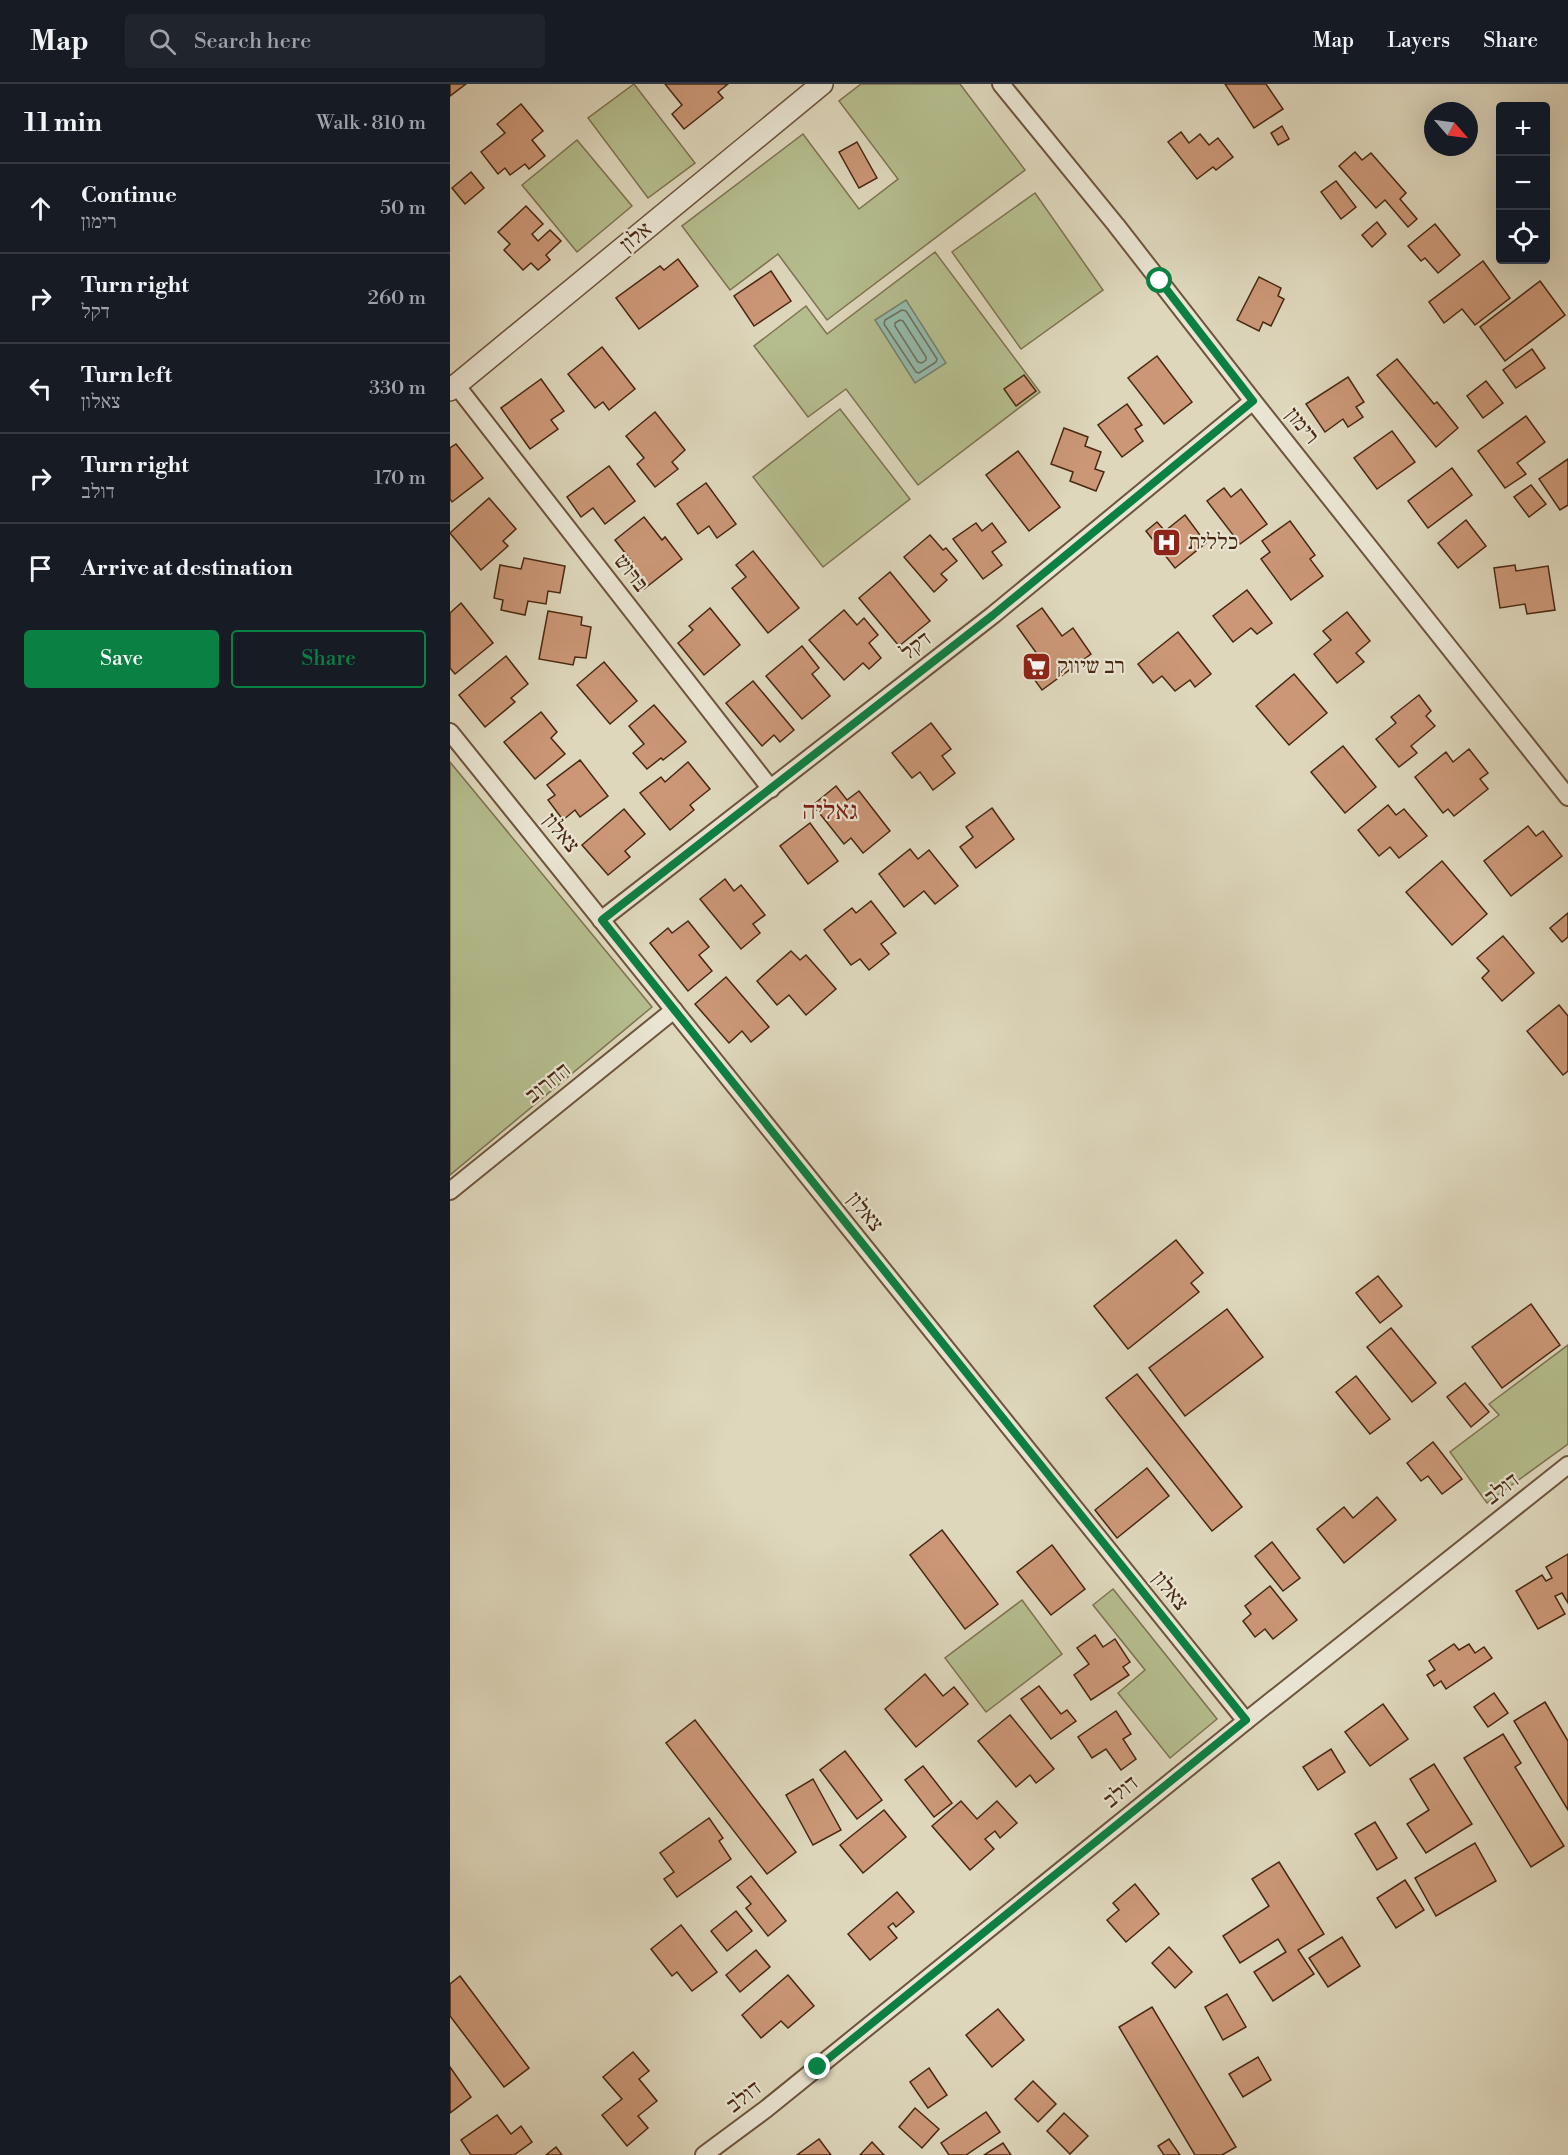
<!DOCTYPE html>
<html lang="en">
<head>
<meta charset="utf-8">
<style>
  body { margin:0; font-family:"Libre Bodoni","Frank Ruhl Libre",serif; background:#20242c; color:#f1f3f6 }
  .controls { position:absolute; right:18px; top:18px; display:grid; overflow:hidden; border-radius:6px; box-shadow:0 6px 24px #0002 }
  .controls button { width:54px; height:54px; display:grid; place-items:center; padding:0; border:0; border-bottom:2px solid #363941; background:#171b24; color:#f1f3f6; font:30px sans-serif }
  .compass { position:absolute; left:974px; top:18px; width:54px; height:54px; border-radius:50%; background:#171b24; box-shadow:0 6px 24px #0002; rotate:118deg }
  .stop { position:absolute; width:18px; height:18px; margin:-14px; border:4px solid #0b8043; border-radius:50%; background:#fff }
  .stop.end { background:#0b8043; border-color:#fff; box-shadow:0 2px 6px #0008 }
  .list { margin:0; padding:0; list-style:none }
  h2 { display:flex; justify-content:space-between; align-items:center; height:78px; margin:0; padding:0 24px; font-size:26px }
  h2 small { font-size:20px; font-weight:400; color:#9ea1a6 }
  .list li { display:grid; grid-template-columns:39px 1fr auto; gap:18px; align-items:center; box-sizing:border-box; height:90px; padding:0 24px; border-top:2px solid #363941 }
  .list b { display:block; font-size:22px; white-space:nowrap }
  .list p { margin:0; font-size:20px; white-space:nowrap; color:#9ea1a6 }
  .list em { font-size:20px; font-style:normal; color:#9ea1a6 }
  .actions { display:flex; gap:12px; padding:18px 24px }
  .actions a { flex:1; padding:14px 0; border:2px solid #0b8043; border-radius:6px; text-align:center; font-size:21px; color:#0b8043 }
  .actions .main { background:#0b8043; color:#fff }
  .icon { flex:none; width:33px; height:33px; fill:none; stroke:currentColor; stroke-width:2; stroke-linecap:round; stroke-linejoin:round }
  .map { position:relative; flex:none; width:1118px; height:2071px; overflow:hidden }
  header { display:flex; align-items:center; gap:36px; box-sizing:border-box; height:84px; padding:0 30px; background:#171b24; border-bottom:2px solid #363941 }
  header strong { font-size:28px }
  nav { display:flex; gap:33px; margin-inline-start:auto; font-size:21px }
  .search { width:420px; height:54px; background:#20242c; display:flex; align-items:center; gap:15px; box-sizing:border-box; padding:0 21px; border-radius:6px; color:#9ea1a6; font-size:22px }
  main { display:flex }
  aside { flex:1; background:#171b24 }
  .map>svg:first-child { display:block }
  .green { fill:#b5bd8e; stroke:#7f7250; stroke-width:1.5 }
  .water { fill:#94baab; stroke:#76806d; stroke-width:1.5 }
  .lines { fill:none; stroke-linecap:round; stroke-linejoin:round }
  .shore { stroke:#6e715e; stroke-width:1.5 }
  .building { fill:#cb9777; stroke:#492811; stroke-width:1.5 }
  .minor-casing { stroke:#6e543c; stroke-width:20 }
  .tertiary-casing { stroke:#6e543c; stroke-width:24 }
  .minor { stroke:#eae5d3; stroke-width:16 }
  .tertiary { stroke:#eae5d3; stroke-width:21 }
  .route { stroke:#0b8043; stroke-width:8 }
  .labels { text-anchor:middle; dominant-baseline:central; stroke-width:4.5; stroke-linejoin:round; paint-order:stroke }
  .street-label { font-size:22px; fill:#492811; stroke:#eae5d3 }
  .poi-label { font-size:22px; fill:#492811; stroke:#eae5d3; text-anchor:start }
  .quarter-label { font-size:26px; fill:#7a1f14; stroke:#eae5d3 }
</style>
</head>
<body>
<header>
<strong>Map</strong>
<div class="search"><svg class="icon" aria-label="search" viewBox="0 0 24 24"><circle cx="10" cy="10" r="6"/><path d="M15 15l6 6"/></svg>Search here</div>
<nav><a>Map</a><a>Layers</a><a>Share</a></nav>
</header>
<main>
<aside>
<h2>11 min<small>Walk · 810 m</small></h2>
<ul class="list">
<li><svg class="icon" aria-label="ahead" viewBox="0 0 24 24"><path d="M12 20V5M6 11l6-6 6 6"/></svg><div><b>Continue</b><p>רימון</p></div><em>50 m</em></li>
<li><svg class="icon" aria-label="right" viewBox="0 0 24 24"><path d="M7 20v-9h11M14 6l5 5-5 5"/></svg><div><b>Turn right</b><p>דקל</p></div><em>260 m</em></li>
<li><svg class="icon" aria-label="left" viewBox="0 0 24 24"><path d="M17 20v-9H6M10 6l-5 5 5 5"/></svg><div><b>Turn left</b><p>צאלון</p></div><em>330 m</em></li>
<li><svg class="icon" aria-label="right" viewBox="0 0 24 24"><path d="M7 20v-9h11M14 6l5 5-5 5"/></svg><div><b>Turn right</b><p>דולב</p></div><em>170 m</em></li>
<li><svg class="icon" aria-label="arrive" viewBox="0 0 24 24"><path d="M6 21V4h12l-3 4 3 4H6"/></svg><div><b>Arrive at destination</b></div></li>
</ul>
<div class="actions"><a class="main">Save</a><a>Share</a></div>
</aside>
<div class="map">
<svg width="1118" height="2071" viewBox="0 0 1118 2071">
  <rect width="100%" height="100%" fill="#ded7bc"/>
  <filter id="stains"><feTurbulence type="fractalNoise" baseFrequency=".00333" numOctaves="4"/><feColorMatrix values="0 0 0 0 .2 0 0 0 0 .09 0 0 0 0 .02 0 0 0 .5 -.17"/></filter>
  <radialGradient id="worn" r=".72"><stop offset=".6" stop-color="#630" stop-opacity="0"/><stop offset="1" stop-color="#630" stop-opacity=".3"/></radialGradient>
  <!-- green -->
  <g class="green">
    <polygon points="184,0 245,79 198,114 138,34"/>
    <polygon points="411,0 510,0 575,86 377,236 328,170 280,206 232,142 353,50 409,125 448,95 389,17"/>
    <polygon points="127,56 182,122 127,168 72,101"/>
    <polygon points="585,109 653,206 571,265 502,168"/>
    <polygon points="485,168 590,308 468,401 396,305 358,333 304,262 356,222 377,250"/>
    <polygon points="390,325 460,415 373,483 303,393"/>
    <polygon points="0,678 202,923 0,1091"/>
    <polygon points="1118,1261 1118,1360 1037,1419 1000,1368 1049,1331 1039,1320"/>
    <polygon points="663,1505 767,1635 720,1674 668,1609 695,1586 643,1521"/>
    <polygon points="572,1516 612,1570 536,1628 495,1574"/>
  </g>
  <!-- water -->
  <polygon class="water" points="456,216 496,279 465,299 425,236"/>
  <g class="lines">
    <!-- shore -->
    <g class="shore">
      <polygon points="452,226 456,227 487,275 486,278 469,289 466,288 434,240 435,236"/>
      <polygon points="450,236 453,237 476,273 476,276 472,279 468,278 445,242 445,239"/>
    </g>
  </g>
  <!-- building -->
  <g class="building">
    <polygon points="0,0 16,0 0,12"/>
    <polygon points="215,0 278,0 268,8 273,14 234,45 222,30 232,21"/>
    <polygon points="775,0 816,0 833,25 804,44"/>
    <polygon points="71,20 93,47 82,56 95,72 79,85 75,80 60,91 55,84 48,90 31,68 55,49 47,40"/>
    <polygon points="832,42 839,55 828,61 821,49"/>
    <polygon points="731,48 739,59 750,50 759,61 768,54 783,73 766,86 763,83 747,95 718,58"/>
    <polygon points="407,58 427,94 409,104 389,68"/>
    <polygon points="905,68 912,76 921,69 956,109 950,115 967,135 958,143 935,116 926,124 889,82"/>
    <polygon points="21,88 34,104 15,120 2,104"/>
    <polygon points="886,97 906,123 891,135 871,108"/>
    <polygon points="76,122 93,140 82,150 88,157 100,146 111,157 96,171 100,176 88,186 81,179 73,186 54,166 60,160 48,148"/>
    <polygon points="927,138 936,150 922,163 912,151"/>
    <polygon points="985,140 1010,171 988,189 975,174 971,177 958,162"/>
    <polygon points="228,175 248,202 189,245 166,214 210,182 214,186"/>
    <polygon points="1033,177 1060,214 1025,241 1012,225 994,239 979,218"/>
    <polygon points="321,187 341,217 304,242 284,212"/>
    <polygon points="809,193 831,204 828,212 834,215 821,242 813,238 809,247 787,236"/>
    <polygon points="1090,197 1115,231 1055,277 1030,243"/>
    <polygon points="152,263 185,305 159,326 153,318 145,324 118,290"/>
    <polygon points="1082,265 1095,284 1066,304 1053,286"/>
    <polygon points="707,272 742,318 714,340 678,294"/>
    <polygon points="947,275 984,320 987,318 1008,344 986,363 927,291"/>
    <polygon points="574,291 586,307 566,322 554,305"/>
    <polygon points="898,293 914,318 906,323 913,333 898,343 893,335 875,348 856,320"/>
    <polygon points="91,295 114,327 101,336 108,345 80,365 51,324"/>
    <polygon points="1036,297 1053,319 1033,334 1017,312"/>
    <polygon points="677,320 692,341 685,345 693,357 672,373 648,341"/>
    <polygon points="205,328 235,366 222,378 228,385 205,403 187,380 194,374 176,352"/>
    <polygon points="1076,332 1095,358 1067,379 1076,390 1055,404 1028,367"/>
    <polygon points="614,344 638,353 635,362 651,368 645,385 654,388 646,407 620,397 623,388 601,380"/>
    <polygon points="942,347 965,378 927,405 904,374"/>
    <polygon points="6,360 33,394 2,418 0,415 0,364"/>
    <polygon points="568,367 610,423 579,447 536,391"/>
    <polygon points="1118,375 1118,421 1110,426 1089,395"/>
    <polygon points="159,382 185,417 155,440 143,424 131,433 117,413"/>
    <polygon points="1002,384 1022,411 978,444 958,417"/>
    <polygon points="256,399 286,440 267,454 259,442 248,450 227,420"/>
    <polygon points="1081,401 1096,420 1079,433 1064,413"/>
    <polygon points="774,404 781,413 791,405 817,440 790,460 757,417"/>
    <polygon points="39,414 66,445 53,457 58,462 31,486 0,449"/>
    <polygon points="735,431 756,459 725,484 696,447 707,438 715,447"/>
    <polygon points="194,433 212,456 215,453 232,475 194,505 177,483 183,479 165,456"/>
    <polygon points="1016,436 1036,462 1008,484 988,459"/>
    <polygon points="840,437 865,471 860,475 873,492 841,516 811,475 820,468 812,457"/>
    <polygon points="526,439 532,447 542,439 556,458 542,468 552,481 533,495 503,455"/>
    <polygon points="480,451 493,466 496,464 507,477 491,490 497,496 484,508 454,473"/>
    <polygon points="303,467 349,524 318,549 282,504 296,493 286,481"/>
    <polygon points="74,474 115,482 110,509 98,507 96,520 78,517 75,531 51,526 53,516 44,514 50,481 71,485"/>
    <polygon points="1065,481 1066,487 1098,482 1105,526 1077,530 1075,520 1050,524 1044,484"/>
    <polygon points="440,488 480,537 449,562 409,514"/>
    <polygon points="797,506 822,539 807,550 801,544 783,558 763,532"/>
    <polygon points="11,519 43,559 5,590 0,584 0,529"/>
    <polygon points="260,524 290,561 254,591 228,559 243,546 239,542"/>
    <polygon points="592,524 612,552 623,544 641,570 592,606 576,584 590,574 567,542"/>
    <polygon points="394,526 407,541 414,534 428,551 419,559 431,574 419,585 413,579 394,596 359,556"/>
    <polygon points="98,527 132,533 131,541 141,543 136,574 125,573 123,581 89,575"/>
    <polygon points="897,528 920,557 906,569 914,578 887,599 864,570 881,556 873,547"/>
    <polygon points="728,548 761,590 745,603 740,596 725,607 712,592 703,599 688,580"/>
    <polygon points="352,562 369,584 362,590 380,612 352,635 316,592"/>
    <polygon points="56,572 78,600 61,614 65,618 35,643 9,611"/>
    <polygon points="154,578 187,617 160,640 127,601"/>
    <polygon points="844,590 877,629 839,661 806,622"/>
    <polygon points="303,597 344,646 330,658 324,651 312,662 276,619"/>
    <polygon points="969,611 981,627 976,632 985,642 961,662 967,669 949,683 926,655 946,639 941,633"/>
    <polygon points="204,621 236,658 213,676 211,674 197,685 183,669 194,660 179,642"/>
    <polygon points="91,628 107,648 101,654 115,670 85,695 54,658"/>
    <polygon points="481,639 501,665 492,672 505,689 483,706 470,688 462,694 442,669"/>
    <polygon points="893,662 926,703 895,729 861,688"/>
    <polygon points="1019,665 1038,689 1030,695 1038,705 1004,732 998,725 993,729 965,693 996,668 1003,678"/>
    <polygon points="130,676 158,712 130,733 125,726 113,736 98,716 105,711 97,701"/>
    <polygon points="238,678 260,705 240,721 244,726 220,746 190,709 211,693 215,698"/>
    <polygon points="386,702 397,716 409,707 440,747 413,769 401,754 394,760 363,721"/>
    <polygon points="938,721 946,731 954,725 977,752 949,774 940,763 929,772 908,746"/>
    <polygon points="542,724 564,755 526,784 510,763 523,753 516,743"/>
    <polygon points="174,725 195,750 175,767 180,773 158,791 132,761"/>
    <polygon points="360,739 388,777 358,800 330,762"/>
    <polygon points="1078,742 1086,752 1093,747 1112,772 1061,812 1034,777"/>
    <polygon points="460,765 468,775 479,766 508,802 485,820 474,807 454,823 429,790"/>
    <polygon points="992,777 1037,830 1002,861 956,808"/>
    <polygon points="275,795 284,807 291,801 315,831 303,840 310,849 291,865 250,815"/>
    <polygon points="421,817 446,849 431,860 439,870 419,886 410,875 401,881 374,846 402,824 406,829"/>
    <polygon points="1118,829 1118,853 1112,858 1100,844"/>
    <polygon points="238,837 259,863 249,871 262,887 238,907 200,859 218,844 222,849"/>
    <polygon points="1053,852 1084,889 1052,917 1032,894 1039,887 1027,874"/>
    <polygon points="341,867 350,876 356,871 386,905 356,931 339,911 327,921 307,897"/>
    <polygon points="276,893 319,943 301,958 292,947 279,959 245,920"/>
    <polygon points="1109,921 1118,932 1118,987 1113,991 1077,947"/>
    <polygon points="726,1156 753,1189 741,1199 749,1208 678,1265 644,1222"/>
    <polygon points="928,1192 952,1222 930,1239 906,1209"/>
    <polygon points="1081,1220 1110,1261 1052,1304 1022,1263"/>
    <polygon points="777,1225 813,1273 735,1332 699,1284"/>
    <polygon points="941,1244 986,1299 962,1318 917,1263"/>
    <polygon points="687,1290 792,1423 762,1447 656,1314"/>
    <polygon points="906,1292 940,1335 920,1350 886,1308"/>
    <polygon points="1015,1299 1039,1328 1021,1343 997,1313"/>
    <polygon points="983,1358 1012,1395 992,1410 978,1392 971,1397 957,1379"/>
    <polygon points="697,1384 719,1412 667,1454 645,1426"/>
    <polygon points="927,1413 946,1436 894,1479 867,1445 894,1423 903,1434"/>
    <polygon points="492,1446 548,1520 515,1545 460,1471"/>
    <polygon points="822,1458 850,1494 833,1507 805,1472"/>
    <polygon points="602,1461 635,1505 601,1531 567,1488"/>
    <polygon points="1118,1470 1118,1519 1112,1509 1105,1512 1115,1530 1088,1545 1066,1507 1092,1491 1096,1497 1102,1494 1096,1483"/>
    <polygon points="820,1502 847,1536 823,1555 815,1545 805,1553 793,1537 801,1530 795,1522"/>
    <polygon points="645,1551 653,1563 665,1555 680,1578 673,1583 679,1591 641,1616 624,1591 639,1580 627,1564"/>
    <polygon points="1004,1560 1009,1566 1019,1560 1025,1569 1034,1563 1042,1574 996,1605 991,1597 984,1602 977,1591 985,1586 979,1577"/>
    <polygon points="475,1590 493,1612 504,1603 518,1620 466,1663 435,1625"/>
    <polygon points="589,1602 611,1630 617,1626 626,1637 601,1655 571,1615"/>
    <polygon points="1044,1609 1058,1629 1038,1643 1024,1623"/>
    <polygon points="1095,1618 1118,1657 1118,1726 1064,1637"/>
    <polygon points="933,1620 958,1655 920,1682 895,1648"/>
    <polygon points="666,1627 681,1650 673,1655 686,1675 671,1686 656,1665 642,1674 628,1653"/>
    <polygon points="560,1631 604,1685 586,1699 580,1691 566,1703 528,1657"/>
    <polygon points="245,1636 346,1768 317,1790 216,1659"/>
    <polygon points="1053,1650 1071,1679 1065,1683 1114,1762 1081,1783 1014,1674"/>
    <polygon points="881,1665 895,1688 868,1706 853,1683"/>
    <polygon points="395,1667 432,1716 407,1735 370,1686"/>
    <polygon points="984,1680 1022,1740 976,1769 957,1740 979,1726 960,1695"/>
    <polygon points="473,1682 502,1719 484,1733 455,1696"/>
    <polygon points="363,1695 391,1746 363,1761 336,1711"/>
    <polygon points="511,1717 527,1735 547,1717 567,1739 550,1754 545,1747 535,1755 544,1765 520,1786 482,1742"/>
    <polygon points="434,1726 456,1753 413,1789 390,1761"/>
    <polygon points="259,1734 273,1754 269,1757 281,1775 227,1813 214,1795 224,1788 210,1769"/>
    <polygon points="925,1738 947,1774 927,1786 905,1750"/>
    <polygon points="1025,1759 1046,1797 986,1832 965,1794"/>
    <polygon points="829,1778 874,1850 848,1866 864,1890 823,1917 804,1888 836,1868 828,1855 790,1879 773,1852 819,1822 802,1795"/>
    <polygon points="301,1792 336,1837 318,1852 296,1824 301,1820 287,1803"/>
    <polygon points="955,1796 974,1826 946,1844 927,1814"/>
    <polygon points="685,1800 709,1830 676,1858 657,1836 669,1826 663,1819"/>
    <polygon points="447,1808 464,1828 446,1843 443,1839 438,1843 447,1854 420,1876 398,1850"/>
    <polygon points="286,1827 302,1847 277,1867 261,1847"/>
    <polygon points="231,1841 267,1888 242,1907 227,1888 222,1892 201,1865"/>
    <polygon points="892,1853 910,1882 878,1903 859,1874"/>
    <polygon points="719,1863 742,1888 725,1904 702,1879"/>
    <polygon points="306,1866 320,1883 290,1908 276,1891"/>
    <polygon points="338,1891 364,1922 338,1944 331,1937 311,1954 292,1931"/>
    <polygon points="10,1892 79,1984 54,2003 0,1932 0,1900"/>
    <polygon points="777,1910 796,1943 773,1956 755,1923"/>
    <polygon points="702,1923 786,2063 772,2071 745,2071 669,1943"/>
    <polygon points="548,1925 574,1956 542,1983 516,1951"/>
    <polygon points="183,1968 199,1987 189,1995 207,2017 188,2032 198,2044 177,2062 152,2031 172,2015 153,1993"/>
    <polygon points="808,1973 821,1996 793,2013 779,1990"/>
    <polygon points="0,1983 21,2013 0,2029"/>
    <polygon points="479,1984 497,2011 478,2024 460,1998"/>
    <polygon points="583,1997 606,2020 588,2038 565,2015"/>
    <polygon points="465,2024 489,2045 472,2064 449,2043"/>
    <polygon points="536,2028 550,2048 516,2071 499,2071 491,2059"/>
    <polygon points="614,2029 638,2052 620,2070 597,2047"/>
    <polygon points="47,2031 61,2050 71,2042 82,2058 64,2071 21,2071 11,2056"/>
    <polygon points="369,2055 381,2071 347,2071"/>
    <polygon points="719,2055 730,2071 714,2071 708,2062"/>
    <polygon points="422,2058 434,2071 410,2071"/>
    <polygon points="553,2059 561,2071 534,2071"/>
    <polygon points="106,2063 112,2071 96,2071"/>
  </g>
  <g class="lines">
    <defs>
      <g id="minor">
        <polyline points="551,0 666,141 803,317 1118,713"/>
        <polyline points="6,301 321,705"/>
        <polyline points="0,648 796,1637"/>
        <polyline points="151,836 543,531 803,317"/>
        <polyline points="0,1107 224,926"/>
        <polyline points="254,2071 316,2025 796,1637 1118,1381"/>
      </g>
      <polyline id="tertiary" points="0,306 372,0"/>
    </defs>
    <!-- minor casing -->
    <use href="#minor" class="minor-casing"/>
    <!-- tertiary casing -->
    <use href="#tertiary" class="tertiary-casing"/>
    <!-- minor -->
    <use href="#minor" class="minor"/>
    <!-- tertiary -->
    <use href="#tertiary" class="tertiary"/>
  </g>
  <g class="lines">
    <!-- route -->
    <polyline class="route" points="368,1983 796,1636 152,836 543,531 803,317 710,197"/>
  </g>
  <!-- icons -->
  <defs>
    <symbol id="hospital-square" viewBox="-11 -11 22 22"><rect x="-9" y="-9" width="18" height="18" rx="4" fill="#8f2418" stroke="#eae5d3"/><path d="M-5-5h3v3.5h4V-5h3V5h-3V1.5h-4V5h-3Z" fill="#fff"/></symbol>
    <symbol id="supermarket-square" viewBox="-11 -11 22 22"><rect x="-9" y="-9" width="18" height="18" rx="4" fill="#8f2418" stroke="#eae5d3"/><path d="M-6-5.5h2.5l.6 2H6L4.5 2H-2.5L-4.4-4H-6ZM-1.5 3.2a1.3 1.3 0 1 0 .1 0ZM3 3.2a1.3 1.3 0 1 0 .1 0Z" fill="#fff"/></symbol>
  </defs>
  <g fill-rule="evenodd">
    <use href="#hospital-square" x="700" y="442" width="33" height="33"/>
    <use href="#supermarket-square" x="570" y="566" width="33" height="33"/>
  </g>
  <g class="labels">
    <!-- street labels -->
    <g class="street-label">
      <text transform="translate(186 153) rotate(-39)">אלון</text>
      <text transform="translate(852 342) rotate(51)">רימון</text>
      <text transform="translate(181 489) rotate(52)">ברוש</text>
      <text transform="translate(466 562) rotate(-38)">דקל</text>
      <text transform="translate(111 749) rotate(51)">צאלון</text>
      <text transform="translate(98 999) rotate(-39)">החרוב</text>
      <text transform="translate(415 1128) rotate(51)">צאלון</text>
      <text transform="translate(1052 1405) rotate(-38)">דולב</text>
      <text transform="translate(720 1507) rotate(51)">צאלון</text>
      <text transform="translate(671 1708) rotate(-39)">דולב</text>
      <text transform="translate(294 2013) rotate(-38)">דולב</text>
    </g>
    <!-- poi labels -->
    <g class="poi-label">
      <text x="738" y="458">כללית</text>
      <text x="607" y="582">רב שיווק</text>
    </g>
    <!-- quarter labels -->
    <g class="quarter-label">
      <text x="380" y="727">גאליה</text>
    </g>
  </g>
  <rect width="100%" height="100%" filter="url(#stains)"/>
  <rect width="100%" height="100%" fill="url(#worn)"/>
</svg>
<div class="controls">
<button>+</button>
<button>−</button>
<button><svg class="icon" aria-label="locate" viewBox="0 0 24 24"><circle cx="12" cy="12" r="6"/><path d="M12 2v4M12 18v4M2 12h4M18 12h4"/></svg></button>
</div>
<svg class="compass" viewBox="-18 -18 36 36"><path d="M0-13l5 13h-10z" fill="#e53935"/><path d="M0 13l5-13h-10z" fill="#9ea1a6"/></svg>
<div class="stop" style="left:710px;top:197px"></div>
<div class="stop end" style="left:368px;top:1983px"></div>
</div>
</main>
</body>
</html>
